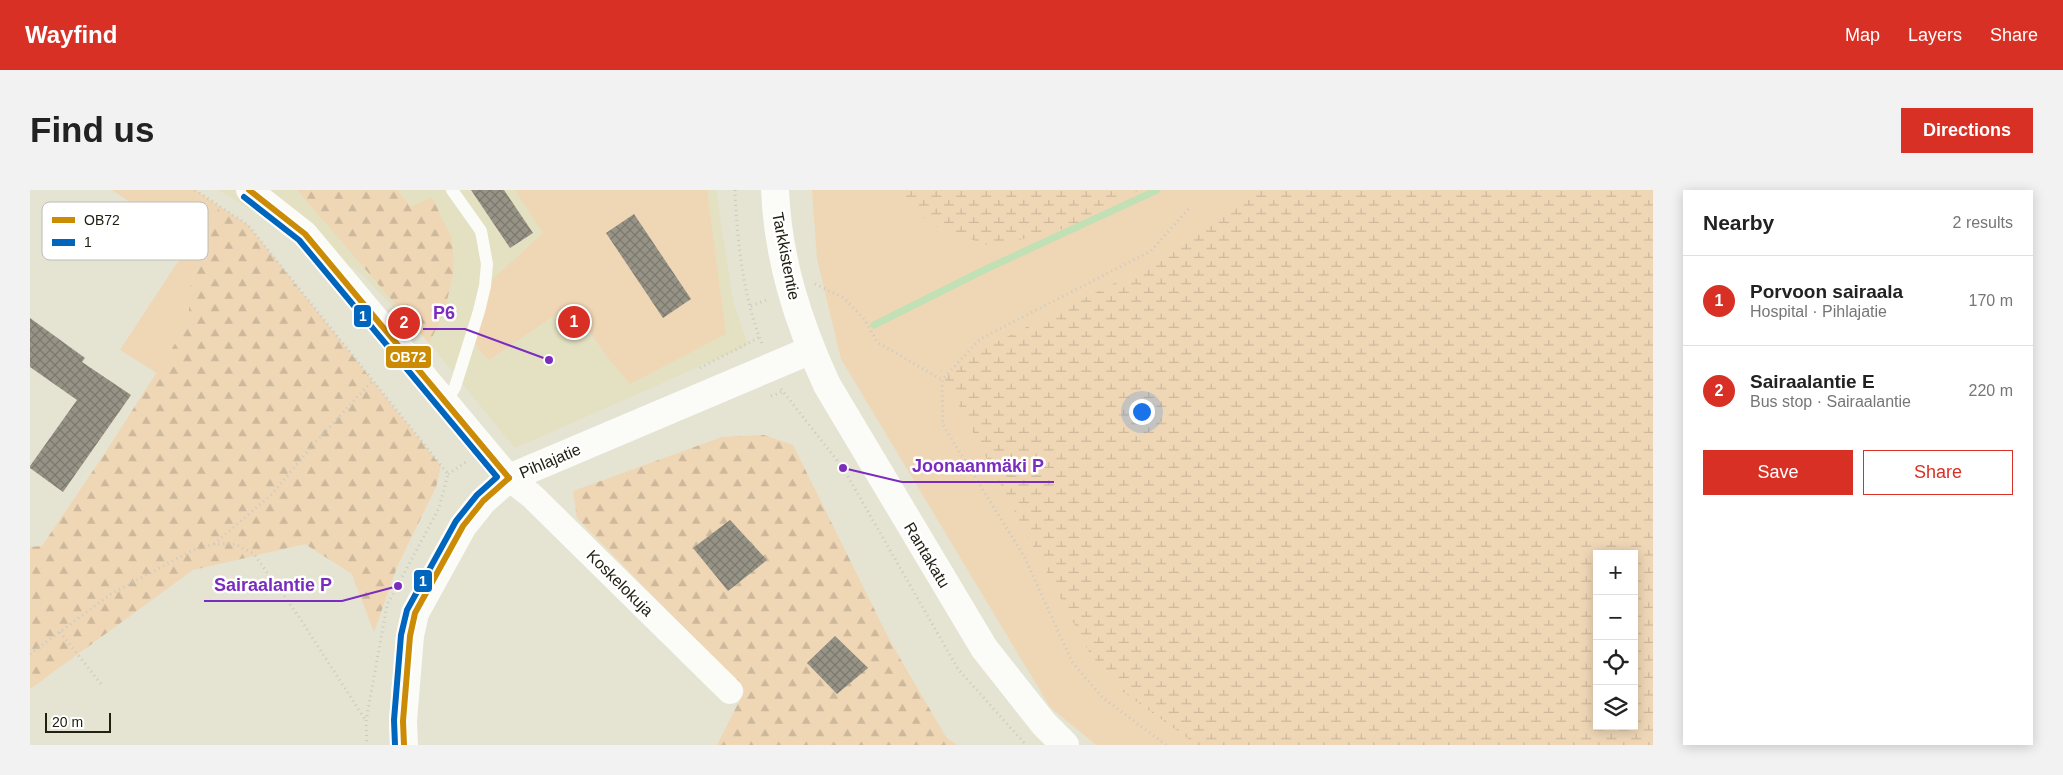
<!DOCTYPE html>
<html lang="en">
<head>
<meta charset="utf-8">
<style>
  body { margin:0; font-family:Helvetica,sans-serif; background:#f2f2f2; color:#222 }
  .controls { position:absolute; right:15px; bottom:15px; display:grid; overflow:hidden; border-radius:0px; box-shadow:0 2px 12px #0003 }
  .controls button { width:45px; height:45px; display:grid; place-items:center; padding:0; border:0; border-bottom:1px solid #e0e0e0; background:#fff; color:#222; font:25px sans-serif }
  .scale { position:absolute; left:15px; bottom:12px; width:66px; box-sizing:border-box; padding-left:5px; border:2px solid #212013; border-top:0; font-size:14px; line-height:18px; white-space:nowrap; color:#212013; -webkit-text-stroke:4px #fff; paint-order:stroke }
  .you { position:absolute; left:1111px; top:221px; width:18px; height:18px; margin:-12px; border:4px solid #fff; border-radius:50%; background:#1a73e8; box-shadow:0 0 0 8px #1a73e833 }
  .badge { display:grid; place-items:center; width:32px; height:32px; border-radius:50%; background:#d93025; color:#fff; font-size:16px; font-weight:700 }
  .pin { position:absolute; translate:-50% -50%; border:2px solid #fff; box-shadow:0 1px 5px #0006 }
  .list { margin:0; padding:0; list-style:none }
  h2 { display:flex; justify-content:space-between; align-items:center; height:65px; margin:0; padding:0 20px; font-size:21px }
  h2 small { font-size:16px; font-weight:400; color:#767676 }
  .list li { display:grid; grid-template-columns:32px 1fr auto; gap:15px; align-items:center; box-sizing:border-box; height:90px; padding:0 20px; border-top:1px solid #e0e0e0 }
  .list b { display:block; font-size:19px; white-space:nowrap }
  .list p { margin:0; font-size:16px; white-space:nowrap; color:#767676 }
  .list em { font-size:16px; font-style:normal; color:#767676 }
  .actions { display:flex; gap:10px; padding:15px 20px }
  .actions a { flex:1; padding:11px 0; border:1px solid #d93025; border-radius:0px; text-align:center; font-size:18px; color:#d93025 }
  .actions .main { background:#d93025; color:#fff }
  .icon { flex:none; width:28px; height:28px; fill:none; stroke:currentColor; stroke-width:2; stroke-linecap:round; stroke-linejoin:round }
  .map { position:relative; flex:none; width:1623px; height:555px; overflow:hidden; border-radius:0px }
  header { display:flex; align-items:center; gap:30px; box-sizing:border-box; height:70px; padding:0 25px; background:#d93025; color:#fff }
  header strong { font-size:24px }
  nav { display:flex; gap:28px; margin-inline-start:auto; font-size:18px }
  .intro { display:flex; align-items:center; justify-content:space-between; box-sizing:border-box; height:120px; padding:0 30px }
  h1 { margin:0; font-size:35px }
  .button { padding:12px 22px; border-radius:0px; background:#d93025; color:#fff; font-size:18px; font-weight:700 }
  main { display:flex; gap:30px; padding:0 30px }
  aside { flex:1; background:#fff; border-radius:0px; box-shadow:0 2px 12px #0003 }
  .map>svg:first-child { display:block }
  .built { fill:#e3e1c2 }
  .green { fill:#efd7b6; fill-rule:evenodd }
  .forest { fill:url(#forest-firs) }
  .wetland { fill:url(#wetland-marsh); fill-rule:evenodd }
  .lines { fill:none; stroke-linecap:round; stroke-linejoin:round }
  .stream { stroke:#c2e0b5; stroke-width:7 }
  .building { fill:url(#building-cross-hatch) }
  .path { stroke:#c9c9c3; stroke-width:3; stroke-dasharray:1 4; stroke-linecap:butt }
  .service { stroke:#fbfbf8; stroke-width:12 }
  .minor { stroke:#fbfbf8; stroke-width:26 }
  .tertiary { stroke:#fbfbf8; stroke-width:28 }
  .bus-1-casing { stroke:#fff; stroke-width:10 }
  .bus-2-casing { stroke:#fff; stroke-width:10 }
  .bus-1 { stroke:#cc8b04; stroke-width:6 }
  .bus-2 { stroke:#0065bd; stroke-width:6 }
  .labels { text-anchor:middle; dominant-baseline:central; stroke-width:5; stroke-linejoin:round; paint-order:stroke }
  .street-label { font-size:16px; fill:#212013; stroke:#fff }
  .key { fill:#fff; stroke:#bcbcb8; stroke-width:1 }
  .key-label { font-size:14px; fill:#212013 }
  .leader { fill:none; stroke:#7b2cbf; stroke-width:2 }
  .callout-dot { fill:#7b2cbf; stroke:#fff; stroke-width:2 }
  .callout-label { font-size:18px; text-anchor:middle; font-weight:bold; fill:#7b2cbf; stroke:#fff; stroke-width:5; stroke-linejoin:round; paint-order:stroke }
  .line-badge { stroke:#fff; stroke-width:2 }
  .badge-label { font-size:14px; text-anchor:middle; font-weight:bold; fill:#fff }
</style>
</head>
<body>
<header>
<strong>Wayfind</strong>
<nav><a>Map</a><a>Layers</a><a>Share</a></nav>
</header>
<div class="intro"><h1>Find us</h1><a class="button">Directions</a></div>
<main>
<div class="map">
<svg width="1623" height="555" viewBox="0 0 1623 555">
  <defs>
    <pattern id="forest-firs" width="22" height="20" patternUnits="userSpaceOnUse" patternTransform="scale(1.25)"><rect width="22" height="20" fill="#efd7b6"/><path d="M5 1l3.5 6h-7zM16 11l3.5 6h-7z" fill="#cdb89c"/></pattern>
    <pattern id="wetland-marsh" width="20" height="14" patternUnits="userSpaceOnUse" patternTransform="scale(1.25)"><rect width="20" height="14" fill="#efd7b6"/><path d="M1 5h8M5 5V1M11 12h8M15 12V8" fill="none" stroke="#cdb89c"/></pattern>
    <pattern id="building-cross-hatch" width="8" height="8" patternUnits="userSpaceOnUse" patternTransform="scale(1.25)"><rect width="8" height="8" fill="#979487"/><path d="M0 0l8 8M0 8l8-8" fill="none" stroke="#7b786d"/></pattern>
  </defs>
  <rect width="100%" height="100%" fill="#e5e3d1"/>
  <!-- built -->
  <polygon class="built" points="188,0 686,0 703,111 718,155 485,258 399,153 329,82"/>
  <!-- green -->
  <g class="green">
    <polygon points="82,0 165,0 189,16 159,100 159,132 127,183 90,160 161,52"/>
    <polygon points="485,0 677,0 696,144 600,194 579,169 540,115 459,170 450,161 441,146 455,96 513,43"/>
    <path d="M782,0H1623V555H1066L1020,517L811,169L787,69ZM1567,364H1604V536H1567Z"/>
  </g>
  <!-- forest -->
  <g class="forest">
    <polygon points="267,0 367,0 381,17 402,7 422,49 424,79 414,124 399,153"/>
    <polygon points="189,16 218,35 411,276 406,297 367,377 344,442 322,384 275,354 163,380 0,499 0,357 12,356 73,266 159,132 159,100"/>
    <polygon points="734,245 763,255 861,453 916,547 927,555 687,555 715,500 547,328 543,301 692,247"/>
  </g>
  <!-- wetland -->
  <g class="wetland">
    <polygon points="861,0 1110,0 1040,37 962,57 902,35"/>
    <path d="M1230,0H1623V555H1167L1092,501L1060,464L910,180L1135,68ZM1567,364H1604V536H1567Z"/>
  </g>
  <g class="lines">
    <!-- stream -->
    <polyline class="stream" points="844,135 954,80 1127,0"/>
  </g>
  <!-- building -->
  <g class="building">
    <polygon points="441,0 474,0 503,43 480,58"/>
    <polygon points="604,24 661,109 633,128 576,43"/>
    <polygon points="0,128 55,168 52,172 101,205 33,302 0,278 0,276 47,210 0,177"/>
    <polygon points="700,330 737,370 698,401 663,358"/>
    <polygon points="805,446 838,478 807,504 777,473"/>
  </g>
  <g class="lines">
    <!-- path -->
    <g class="path">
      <polyline points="165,0 218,35 418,284 409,318 357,415 336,531 337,555"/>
      <path d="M705,0C707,51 713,106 732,154"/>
      <polyline points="785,94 814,108 835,130 847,152 912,190"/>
      <polyline points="721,116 739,109"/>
      <polyline points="670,178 730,147"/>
      <polyline points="751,199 813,278 928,479 996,555"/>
      <polyline points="741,206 752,202"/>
      <polyline points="418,284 436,272"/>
      <polyline points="184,354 242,304 283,255 343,190"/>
      <polyline points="30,442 71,494"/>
      <polyline points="0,464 81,404 163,360 184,354 205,354 224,364 269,427 336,531"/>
      <polyline points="1136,555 1073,508 1042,472 995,368 913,235 912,190 950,149 1121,61 1161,16"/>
    </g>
    <!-- service -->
    <polyline class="service" points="415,213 425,197 449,121 455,96 457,74 451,41 422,0"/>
    <!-- minor -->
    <polyline class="minor" points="219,0 275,44 479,288 502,306 700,501"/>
    <!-- tertiary -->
    <g class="tertiary">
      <path d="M745,0C748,70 768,132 797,195L954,458L1014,534L1035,555"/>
      <polyline points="374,555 373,531 380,446 385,423 433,336 453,311 479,288 781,160"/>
    </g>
    <defs>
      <g id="bus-1">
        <polyline points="219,0 275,44 479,288"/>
        <polyline points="374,555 373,531 380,446 385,423 433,336 453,311 479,288"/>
      </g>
      <polyline id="bus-2" points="214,7 269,50 467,287 447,305 426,331 377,420 371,445 364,530 365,555"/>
    </defs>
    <!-- bus-1 casing -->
    <use href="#bus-1" class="bus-1-casing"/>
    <!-- bus-2 casing -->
    <use href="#bus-2" class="bus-2-casing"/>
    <!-- bus-1 -->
    <use href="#bus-1" class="bus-1"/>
    <!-- bus-2 -->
    <use href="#bus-2" class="bus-2"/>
  </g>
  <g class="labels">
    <!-- street labels -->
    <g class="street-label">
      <text transform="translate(756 66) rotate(79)">Tarkkistentie</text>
      <text transform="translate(520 271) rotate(-23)">Pihlajatie</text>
      <text transform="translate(897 365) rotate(59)">Rantakatu</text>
      <text transform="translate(590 393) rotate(45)">Koskelokuja</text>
    </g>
  </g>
  <!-- legend -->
  <rect x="12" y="12" width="166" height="58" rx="8" class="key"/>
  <rect x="22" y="27" width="23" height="6" fill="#cc8b04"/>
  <rect x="22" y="49" width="23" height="7" fill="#0065bd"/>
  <g class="key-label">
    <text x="54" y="35">OB72</text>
    <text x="54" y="57">1</text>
  </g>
  <!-- callouts -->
  <path class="leader" d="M519 170L435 139H393M813 278L872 292H1024M368 396L312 411H174"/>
  <g class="callout-dot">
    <circle cx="519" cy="170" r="5"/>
    <circle cx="813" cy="278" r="5"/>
    <circle cx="368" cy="396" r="5"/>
  </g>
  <g class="callout-label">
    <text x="414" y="129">P6</text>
    <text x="948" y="282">Joonaanmäki P</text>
    <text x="243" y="401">Sairaalantie P</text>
  </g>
  <g class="line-badge">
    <rect x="323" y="114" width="19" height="24" rx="5" fill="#0065bd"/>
    <rect x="355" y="155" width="47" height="24" rx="5" fill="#cc8b04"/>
    <rect x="383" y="379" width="20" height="24" rx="5" fill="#0065bd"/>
  </g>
  <g class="badge-label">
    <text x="333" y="131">1</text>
    <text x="378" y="172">OB72</text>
    <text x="393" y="396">1</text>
  </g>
</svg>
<div class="controls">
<button>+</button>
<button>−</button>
<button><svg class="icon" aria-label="locate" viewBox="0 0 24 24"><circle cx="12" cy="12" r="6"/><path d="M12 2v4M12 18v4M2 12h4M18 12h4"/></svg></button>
<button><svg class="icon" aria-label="layers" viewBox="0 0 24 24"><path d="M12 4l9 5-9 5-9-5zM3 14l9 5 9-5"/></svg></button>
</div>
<div class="scale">20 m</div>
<div class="you"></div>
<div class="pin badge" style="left:544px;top:132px">1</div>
<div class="pin badge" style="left:374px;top:133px">2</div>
</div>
<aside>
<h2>Nearby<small>2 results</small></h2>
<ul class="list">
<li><span class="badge">1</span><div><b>Porvoon sairaala</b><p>Hospital · Pihlajatie</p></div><em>170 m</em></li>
<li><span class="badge">2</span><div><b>Sairaalantie E</b><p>Bus stop · Sairaalantie</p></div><em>220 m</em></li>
</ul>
<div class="actions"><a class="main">Save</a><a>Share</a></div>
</aside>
</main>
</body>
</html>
